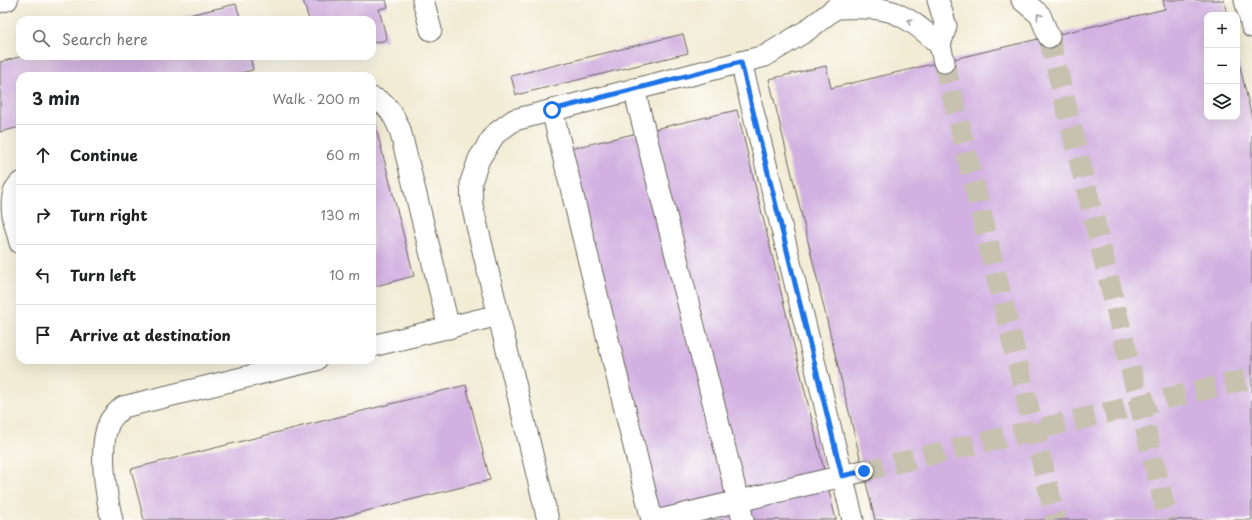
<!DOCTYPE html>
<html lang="en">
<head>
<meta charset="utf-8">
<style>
  body { margin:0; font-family:"Playpen Sans",sans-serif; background:#f6f6f6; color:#202124 }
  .controls { position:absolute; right:12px; top:12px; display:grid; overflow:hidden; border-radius:8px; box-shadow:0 4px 16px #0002 }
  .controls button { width:36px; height:36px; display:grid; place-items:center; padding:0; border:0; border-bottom:1px solid #e0e0e0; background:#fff; color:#202124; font:20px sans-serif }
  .stop { position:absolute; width:12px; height:12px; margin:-9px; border:3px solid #1a73e8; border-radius:50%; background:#fff }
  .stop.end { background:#1a73e8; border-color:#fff; box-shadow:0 1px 4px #0008 }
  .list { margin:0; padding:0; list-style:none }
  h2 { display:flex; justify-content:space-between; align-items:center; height:52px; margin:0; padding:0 16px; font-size:17px }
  h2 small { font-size:13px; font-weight:400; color:#757577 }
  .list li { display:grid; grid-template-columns:26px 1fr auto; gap:12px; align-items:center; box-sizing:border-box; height:60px; padding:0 16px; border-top:1px solid #e0e0e0 }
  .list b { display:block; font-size:15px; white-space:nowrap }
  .list em { font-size:13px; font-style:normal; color:#757577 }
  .icon { flex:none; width:22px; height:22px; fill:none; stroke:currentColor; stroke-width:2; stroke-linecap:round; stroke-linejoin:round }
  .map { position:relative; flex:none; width:1252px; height:520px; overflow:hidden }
  .search { position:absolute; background:#fff; box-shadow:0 4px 16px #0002; left:16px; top:16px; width:360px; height:44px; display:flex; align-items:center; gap:10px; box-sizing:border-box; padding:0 14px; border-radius:12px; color:#757577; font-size:15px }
  .panel { position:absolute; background:#fff; box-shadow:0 4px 16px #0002; left:16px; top:72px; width:360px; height:292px; border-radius:12px }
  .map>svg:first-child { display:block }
  .building { fill:#d2b0e1 }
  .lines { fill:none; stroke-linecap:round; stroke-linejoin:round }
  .minor-tunnel { stroke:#c7c2b0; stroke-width:21; stroke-dasharray:21 10; stroke-linecap:butt }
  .minor-casing { stroke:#67655d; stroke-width:23 }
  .minor { stroke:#fff; stroke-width:21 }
  .oneway { stroke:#999 }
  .route { stroke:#1a73e8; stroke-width:5 }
</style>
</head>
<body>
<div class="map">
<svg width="1252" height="520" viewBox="0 0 1252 520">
  <rect width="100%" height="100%" fill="#fdfcf7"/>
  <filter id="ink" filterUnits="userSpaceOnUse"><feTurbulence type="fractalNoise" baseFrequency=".025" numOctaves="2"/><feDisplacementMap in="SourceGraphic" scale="8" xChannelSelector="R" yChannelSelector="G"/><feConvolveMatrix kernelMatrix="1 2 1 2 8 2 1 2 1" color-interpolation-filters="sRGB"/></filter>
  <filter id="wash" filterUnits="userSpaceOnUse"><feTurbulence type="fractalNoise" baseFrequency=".012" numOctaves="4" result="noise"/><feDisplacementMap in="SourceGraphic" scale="16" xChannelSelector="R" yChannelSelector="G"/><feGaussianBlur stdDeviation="0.9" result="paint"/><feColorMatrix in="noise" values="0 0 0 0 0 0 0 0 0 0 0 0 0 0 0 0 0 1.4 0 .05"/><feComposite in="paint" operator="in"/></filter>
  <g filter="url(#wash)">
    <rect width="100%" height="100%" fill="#f2ecd5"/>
    <g id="blocks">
      <!-- building -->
      <g class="building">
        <polygon points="303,0 386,0 388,7 379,9 387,40 372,43 372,20 309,20"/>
        <polygon points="1163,0 1224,0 1227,15 1207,15 1207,117 1237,117 1238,58 1252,118 1252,520 875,520 769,79 826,66 831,88 1165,9"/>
        <polygon points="236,4 241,20 172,20 172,19"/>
        <polygon points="683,34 688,53 516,95 511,76"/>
        <polygon points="23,56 250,56 253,70 228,76 20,76 20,127 0,132 0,62"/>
        <polygon points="737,110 836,520 654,520 564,150"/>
        <polygon points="374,120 414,276 372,287 372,121"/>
        <polygon points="466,385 490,480 330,520 144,520 131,469"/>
      </g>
    </g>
  </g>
  <g filter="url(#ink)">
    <use href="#blocks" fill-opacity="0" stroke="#67655d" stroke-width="1"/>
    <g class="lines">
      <!-- minor-tunnel -->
      <g class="minor-tunnel">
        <polyline points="1049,37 1168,520"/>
        <polyline points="944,62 1056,520"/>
        <polyline points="863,471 1252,378"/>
      </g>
      <defs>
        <g id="minor">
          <polyline points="423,0 431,30"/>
          <polyline points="938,0 946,26 940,45 944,62"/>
          <polyline points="1022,0 1040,15 1049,37"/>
          <polyline points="1245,0 1252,27"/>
          <polyline points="0,2 7,0"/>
          <path d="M836,8C858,8 883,5 903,17C917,24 929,35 940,45"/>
          <polyline points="741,62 853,520"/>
          <polyline points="634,89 743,520"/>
          <path d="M372,98C388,103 394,116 400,130L449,328"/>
          <polyline points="552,110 652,520"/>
          <path d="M20,183C5,199 15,224 20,243"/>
          <polyline points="372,346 499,315"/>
          <path d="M112,520C106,495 98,447 109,423C112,416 118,412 123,407L316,360"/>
          <polyline points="548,520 472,205 471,182 479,159 495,134 514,120 765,56 806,31 846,0"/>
          <polyline points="660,520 863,471"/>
        </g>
      </defs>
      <!-- minor casing -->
      <use href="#minor" class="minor-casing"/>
      <!-- minor -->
      <use href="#minor" class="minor"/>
    </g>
    <!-- one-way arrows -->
    <defs><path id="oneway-chevron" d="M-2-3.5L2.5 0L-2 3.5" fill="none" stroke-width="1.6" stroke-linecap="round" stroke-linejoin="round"/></defs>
    <g class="oneway">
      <use href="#oneway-chevron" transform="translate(1039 16) rotate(-127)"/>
      <use href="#oneway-chevron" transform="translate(910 21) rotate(-146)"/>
    </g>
  </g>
  <g class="lines" filter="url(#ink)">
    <!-- route -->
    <polyline class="route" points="552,110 741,62 842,476 864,471"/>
  </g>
</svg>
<div class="controls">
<button>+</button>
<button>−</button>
<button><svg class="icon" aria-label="layers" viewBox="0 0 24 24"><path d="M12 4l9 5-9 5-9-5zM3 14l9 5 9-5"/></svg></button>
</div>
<div class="stop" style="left:552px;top:110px"></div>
<div class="stop end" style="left:864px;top:471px"></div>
<div class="search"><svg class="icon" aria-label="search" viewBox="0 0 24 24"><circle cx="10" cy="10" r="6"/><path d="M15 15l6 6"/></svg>Search here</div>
<section class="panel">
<h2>3 min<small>Walk · 200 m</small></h2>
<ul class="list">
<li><svg class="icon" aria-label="ahead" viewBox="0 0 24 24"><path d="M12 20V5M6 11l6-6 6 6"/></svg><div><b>Continue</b></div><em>60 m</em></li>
<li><svg class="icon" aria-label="right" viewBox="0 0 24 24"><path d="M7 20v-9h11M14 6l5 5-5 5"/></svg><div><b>Turn right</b></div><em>130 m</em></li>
<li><svg class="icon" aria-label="left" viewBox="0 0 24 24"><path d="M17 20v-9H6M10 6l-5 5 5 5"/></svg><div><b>Turn left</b></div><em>10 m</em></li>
<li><svg class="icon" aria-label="arrive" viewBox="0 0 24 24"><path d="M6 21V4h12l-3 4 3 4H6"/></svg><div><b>Arrive at destination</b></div></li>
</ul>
</section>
</div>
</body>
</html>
